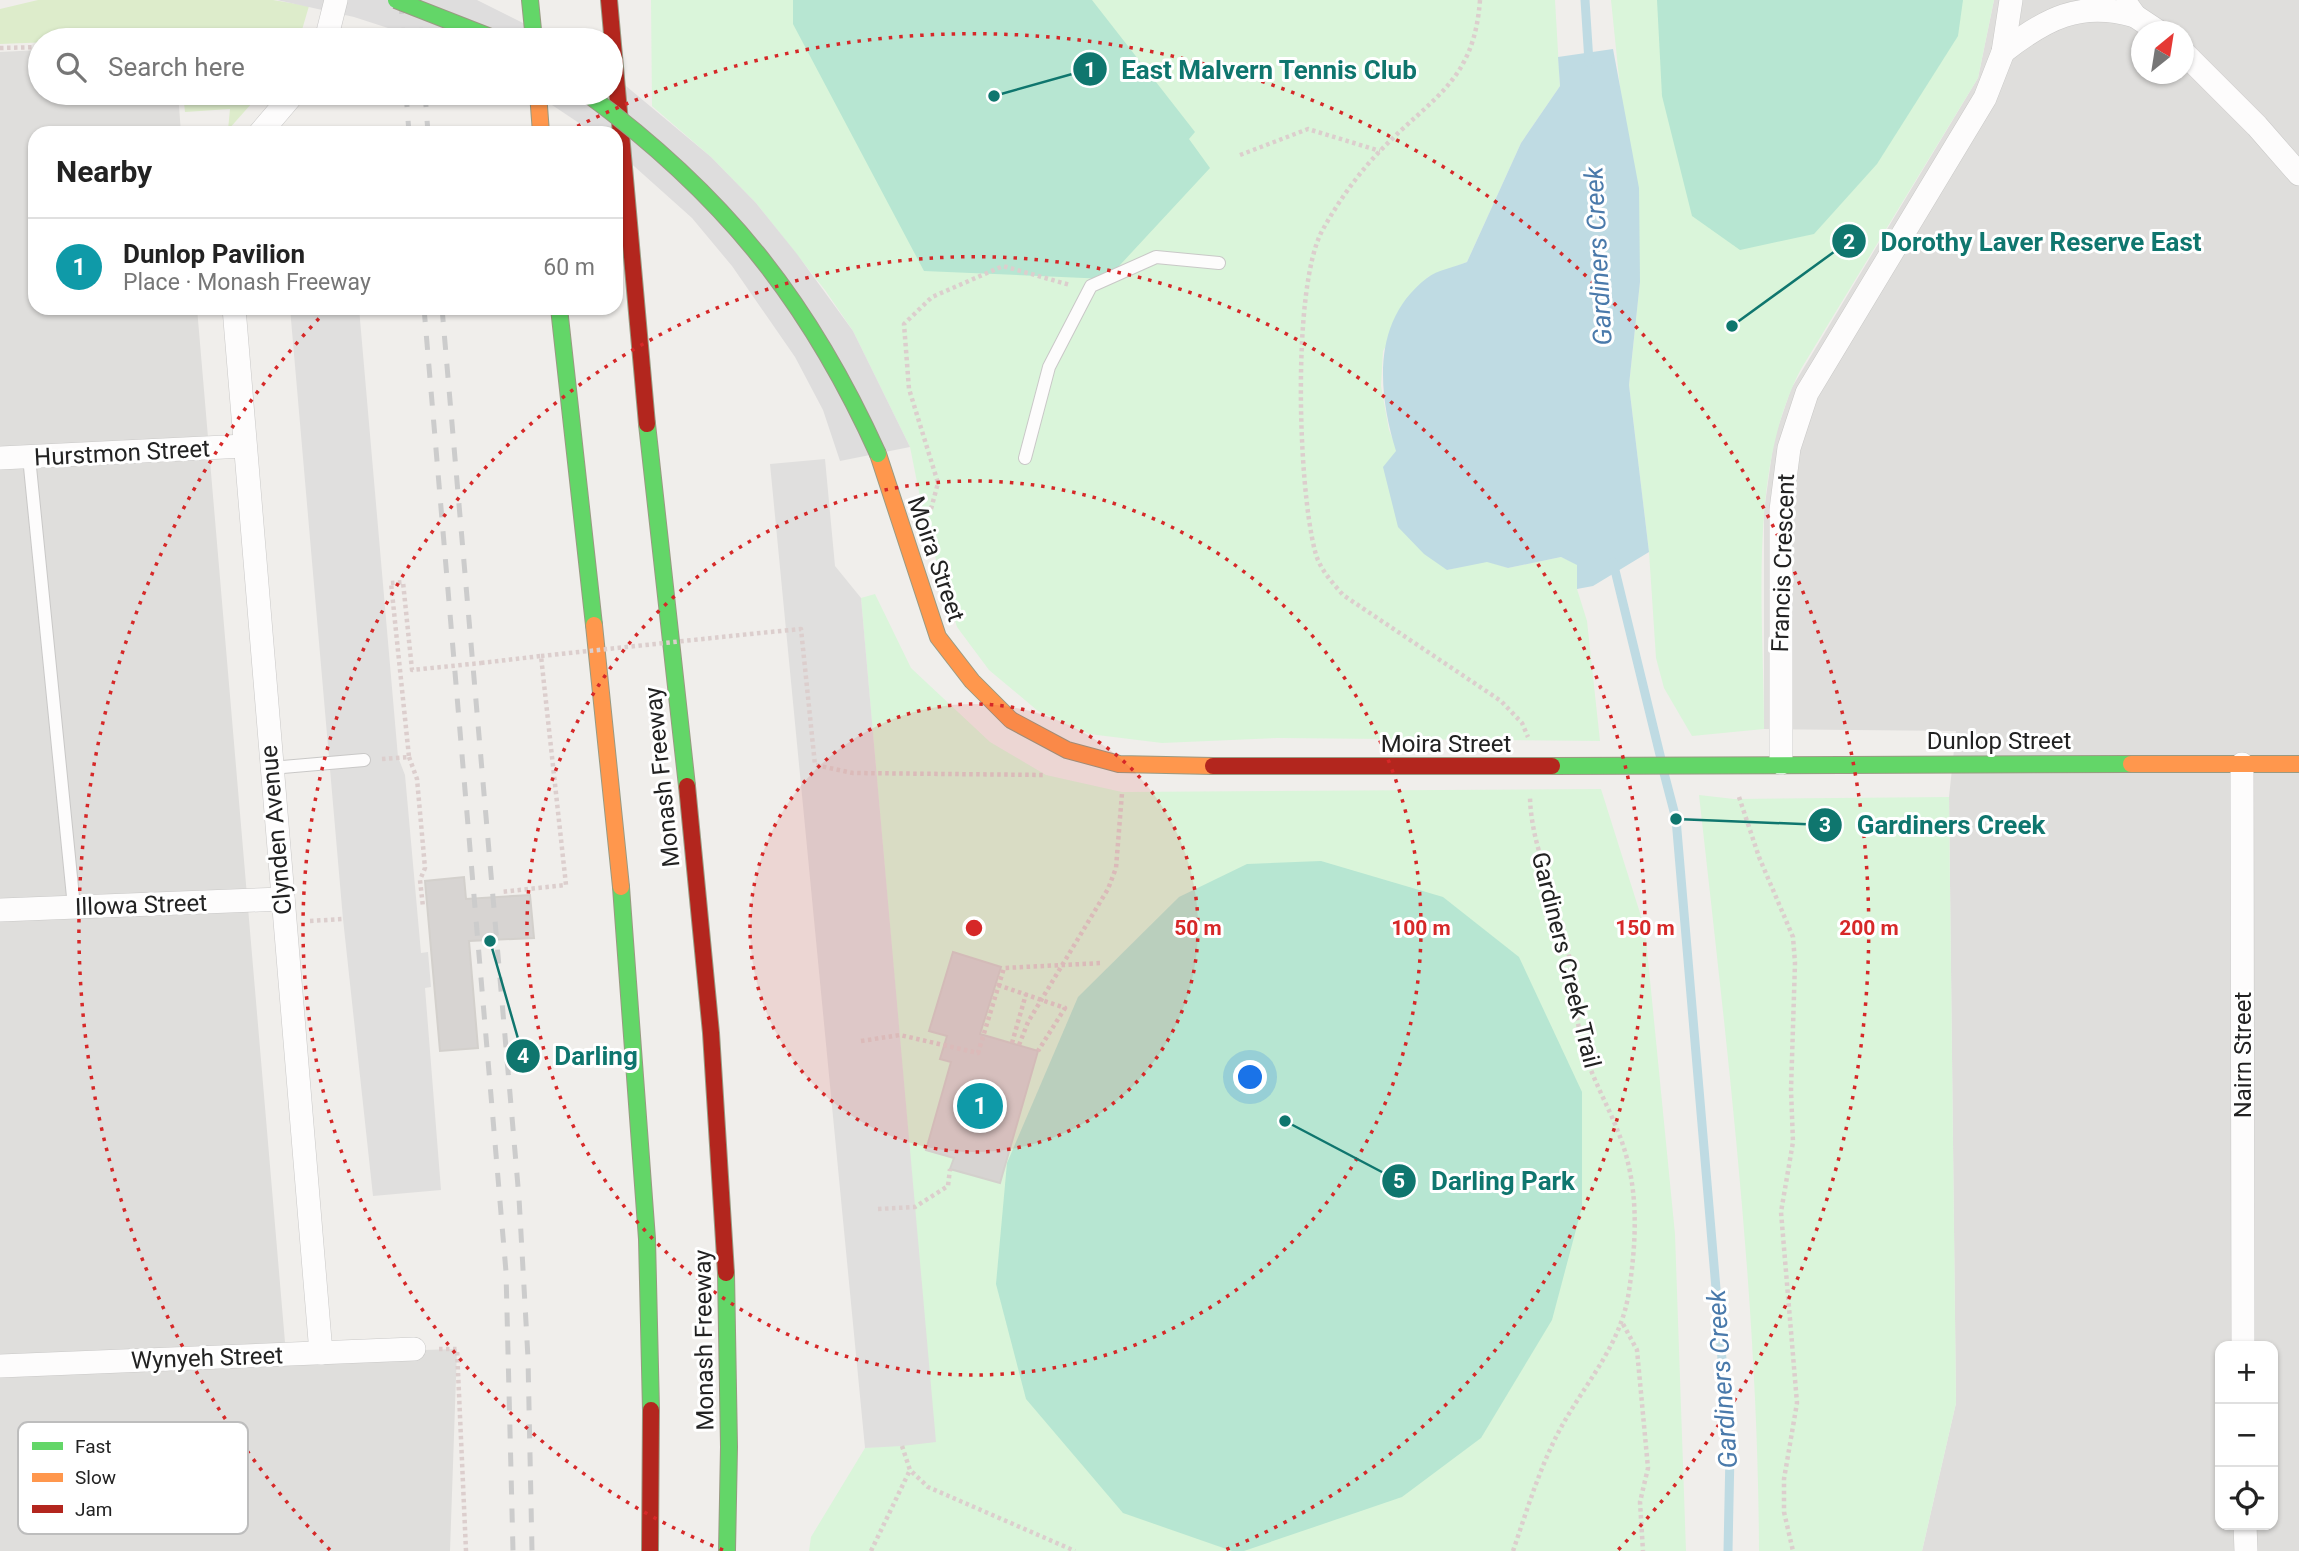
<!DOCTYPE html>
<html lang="en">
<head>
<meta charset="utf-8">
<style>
  body { margin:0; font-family:Roboto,sans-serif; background:#f2f2f2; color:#222 }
  .controls { position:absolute; right:21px; bottom:21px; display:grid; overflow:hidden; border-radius:14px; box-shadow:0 2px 5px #0004 }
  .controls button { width:63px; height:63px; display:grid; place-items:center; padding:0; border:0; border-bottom:2px solid #e0e0e0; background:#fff; color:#222; font:35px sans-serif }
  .compass { position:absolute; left:2131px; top:21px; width:63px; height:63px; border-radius:50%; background:#fff; box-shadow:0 2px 5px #0004; rotate:30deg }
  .you { position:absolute; left:1251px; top:1078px; width:24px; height:24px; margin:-18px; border:5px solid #fff; border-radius:50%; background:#1a73e8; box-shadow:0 0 0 10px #1a73e833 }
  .badge { display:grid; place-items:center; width:46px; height:46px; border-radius:50%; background:#6a6968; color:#fff; font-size:23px; font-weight:700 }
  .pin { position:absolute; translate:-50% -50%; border:4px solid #fff; box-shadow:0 2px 7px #0006 }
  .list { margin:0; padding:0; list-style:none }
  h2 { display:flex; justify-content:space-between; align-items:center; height:91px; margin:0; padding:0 28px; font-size:30px }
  h2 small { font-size:23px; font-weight:400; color:#767676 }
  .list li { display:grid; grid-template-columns:46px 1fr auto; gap:21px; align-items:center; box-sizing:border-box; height:98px; padding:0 28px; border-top:2px solid #e0e0e0 }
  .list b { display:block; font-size:26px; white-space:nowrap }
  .list p { margin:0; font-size:23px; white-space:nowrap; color:#767676 }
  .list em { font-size:23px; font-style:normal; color:#767676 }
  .icon { flex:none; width:38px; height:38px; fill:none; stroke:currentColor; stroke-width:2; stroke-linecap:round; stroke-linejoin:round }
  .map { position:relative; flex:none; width:2299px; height:1551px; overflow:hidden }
  .search { position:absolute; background:#fff; box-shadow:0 2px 5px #0004; left:28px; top:28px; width:595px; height:77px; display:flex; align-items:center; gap:18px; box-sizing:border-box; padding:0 24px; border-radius:38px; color:#767676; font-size:26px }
  .panel { position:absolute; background:#fff; box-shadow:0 2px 5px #0004; left:28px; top:126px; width:595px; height:189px; border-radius:21px }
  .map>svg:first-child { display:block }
  .residential { fill:#dfdedc; fill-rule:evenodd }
  .grass { fill:#ddeccb }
  .park { fill:#daf5da }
  .pitch { fill:#b7e6d2 }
  .parking { fill:#e0dfde }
  .water { fill:#bfdbe3 }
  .pier { fill:#dedddd }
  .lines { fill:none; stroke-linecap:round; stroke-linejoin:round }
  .stream { stroke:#bfdbe3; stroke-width:9 }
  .building { fill:#d7d4d2; stroke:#d3d0cc; stroke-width:2 }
  .lane-casing { stroke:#c9c8c7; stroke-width:14 }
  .street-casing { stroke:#c9c8c7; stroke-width:24 }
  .fast-casing { stroke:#999a82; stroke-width:18 }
  .slow-casing { stroke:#999a82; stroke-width:18 }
  .jam-casing { stroke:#999a82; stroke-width:18 }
  .path { stroke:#dccecd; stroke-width:4.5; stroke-dasharray:3.5 3.5; stroke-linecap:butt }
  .lane { stroke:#fdfcfc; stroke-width:12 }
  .street { stroke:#fdfcfc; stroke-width:23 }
  .fast { stroke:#63d668; stroke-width:16 }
  .slow { stroke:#ff974d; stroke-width:16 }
  .jam { stroke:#b3261e; stroke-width:16 }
  .rail { stroke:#ccc; stroke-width:5; stroke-dasharray:14 14; stroke-linecap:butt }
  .fast-bridge-casing { stroke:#999a82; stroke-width:18; stroke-linecap:butt }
  .path-bridge { stroke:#dccecd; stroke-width:4.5; stroke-dasharray:3.5 3.5; stroke-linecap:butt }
  .fast-bridge { stroke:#63d668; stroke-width:16 }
  .ring { fill:none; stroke:#d62828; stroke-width:3.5; stroke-dasharray:3.5 7 }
  .labels { text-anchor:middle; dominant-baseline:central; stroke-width:6; stroke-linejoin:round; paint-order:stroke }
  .street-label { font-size:24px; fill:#222; stroke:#fff }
  .water-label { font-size:26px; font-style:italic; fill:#4a7aab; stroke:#fff }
  .key { fill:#fff; stroke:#bdbdbd; stroke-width:2 }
  .key-label { font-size:19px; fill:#222 }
  .centre { fill:#d62828; stroke:#fff; stroke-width:3.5 }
  .ring-label { font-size:21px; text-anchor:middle; font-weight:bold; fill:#d62828; stroke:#fff; stroke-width:6; stroke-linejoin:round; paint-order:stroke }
  .leader { fill:none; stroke:#0f766e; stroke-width:2.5 }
  .callout-dot { fill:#0f766e; stroke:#fff; stroke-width:2.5 }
  .mark-label { font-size:21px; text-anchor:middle; font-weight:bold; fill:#fff }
  .callout-label { font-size:26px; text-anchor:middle; font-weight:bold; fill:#0f766e; stroke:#fff; stroke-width:6; stroke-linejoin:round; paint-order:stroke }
</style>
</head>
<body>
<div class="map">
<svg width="2299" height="1551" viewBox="0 0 2299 1551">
  <rect width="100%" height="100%" fill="#f0eeeb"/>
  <!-- residential -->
  <g class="residential">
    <path d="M1994,0H2299V1551H1922L1956,1403L1949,797L1956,731L1764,729V511L1774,439L1791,389L1978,78ZM2142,32H2184V74H2142ZM2220,1346H2273V1525H2220Z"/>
    <polygon points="40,50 40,93 178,93 181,133 35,133 35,308 197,308 286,1354 457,1349 450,1551 0,1551 0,52"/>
  </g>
  <!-- grass -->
  <g class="grass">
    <polygon points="38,0 273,0 309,6 299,40 178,40 177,37 0,44 0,9"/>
    <polygon points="183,93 261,93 228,130 230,109 185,112"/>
  </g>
  <!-- park -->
  <g class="park">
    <polygon points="651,0 1555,0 1560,86 1521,143 1467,262 1428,277 1383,351 1381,386 1389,430 1447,570 1487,561 1508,568 1561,557 1577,564 1577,589 1587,621 1600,741 1277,738 1162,743 1089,734 1038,711 989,670 957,627 926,527 910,447 853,331 825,290 756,203 711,157 652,106"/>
    <path d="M1611,0H1994L1978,78L1801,369C1747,472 1764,615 1764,729L1692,736L1664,688L1656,658L1649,552L1629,385L1640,282Z"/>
    <polygon points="875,594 911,668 990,742 1046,775 1122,792 1601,789 1645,929 1675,1234 1686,1551 809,1551 811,1537 865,1448 935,1441 861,598"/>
    <path d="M1699,795L1734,799L1949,797L1956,1403L1922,1551H1759C1758,1298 1727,1047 1699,795Z"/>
  </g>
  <!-- pitch -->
  <g class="pitch">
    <polygon points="793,0 1092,0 1195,132 1189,139 1210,168 1107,279 924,271 793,24"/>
    <polygon points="1657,0 1963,0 1958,36 1877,164 1814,234 1740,250 1692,216 1662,96"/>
    <polygon points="1321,861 1443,897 1519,957 1582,1092 1582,1207 1552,1320 1481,1438 1402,1497 1244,1551 1232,1551 1123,1513 1026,1399 996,1284 1007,1163 1078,997 1179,897 1247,864"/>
  </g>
  <!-- parking -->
  <g class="parking">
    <polygon points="290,308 359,308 398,757 405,775 421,953 428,952 431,987 425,988 441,1190 373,1196 343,919"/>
    <polygon points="825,459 835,566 861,598 936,1442 902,1446 865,1448 770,464"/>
  </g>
  <!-- water -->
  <path class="water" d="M1613,49L1639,188L1640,282L1629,385L1649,552L1593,586L1577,589V565L1561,557L1508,568L1487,562L1447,570L1424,554L1398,527L1383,467L1396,451C1378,392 1371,321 1427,278C1437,270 1455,267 1467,262L1521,143L1560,86L1558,57Z"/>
  <!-- pier -->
  <g class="pier">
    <polygon points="277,0 477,0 557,40 425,40 354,17"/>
    <polygon points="620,81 711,157 756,203 797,254 853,331 910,447 840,461 823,410 795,357 732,266 692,218 616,150 616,133 594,133 534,93 611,93"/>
  </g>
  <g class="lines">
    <!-- stream -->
    <g class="stream">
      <polyline points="1585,0 1589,62"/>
      <polyline points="1613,562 1661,759"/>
      <polyline points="1664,773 1676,819 1730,1453 1728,1551"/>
    </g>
  </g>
  <!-- building -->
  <g class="building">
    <polygon points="464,877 466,899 530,895 534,938 469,941 478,1048 440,1051 425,881"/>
    <polygon points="953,952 1001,967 980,1034 1038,1051 1000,1183 950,1169 954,1158 926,1150 951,1062 940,1059 947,1036 929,1031"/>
  </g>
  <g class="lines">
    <defs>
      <g id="lane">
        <polyline points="29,457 74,907"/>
        <polyline points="1025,458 1049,367 1091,286 1156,257 1219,263"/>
        <polyline points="271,768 364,760"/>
      </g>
      <g id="street">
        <polyline points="2127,5 2135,16 2159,32"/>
        <polyline points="326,40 336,0"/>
        <path d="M2003,52C2045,19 2080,0 2135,16"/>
        <polyline points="2184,53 2257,126 2299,174"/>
        <polyline points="260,133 294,93"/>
        <polyline points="234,308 321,1353"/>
        <polyline points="0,458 245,446"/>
        <polyline points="1781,763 1781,510 1789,448 1807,393 1985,98 2003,52 2011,0"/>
        <polyline points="2242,764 2243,1346"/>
        <polyline points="0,910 283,899"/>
        <polyline points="0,1366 414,1349"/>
        <polyline points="2245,1525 2246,1551"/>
      </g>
      <g id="fast">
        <polyline points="530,0 534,40"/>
        <polyline points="559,308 594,625"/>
        <polyline points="647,424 687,786"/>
        <polyline points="1552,766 2131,764"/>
        <polyline points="621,887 647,1239 651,1410"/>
        <polyline points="726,1273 729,1447 727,1551"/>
      </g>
      <g id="slow">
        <polyline points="538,93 541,133"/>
        <polyline points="878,454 938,637 972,681 1011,720 1067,750 1119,764 1213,766"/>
        <polyline points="594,625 621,887"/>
        <polyline points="2131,764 2299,764"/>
      </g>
      <g id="jam">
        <polyline points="609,0 647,424"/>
        <polyline points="1213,766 1552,766"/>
        <polyline points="687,786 711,1033 726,1273"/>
        <polyline points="650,1551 651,1410"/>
      </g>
    </defs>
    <!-- lane casing -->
    <use href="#lane" class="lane-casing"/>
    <!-- street casing -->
    <use href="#street" class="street-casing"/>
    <!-- fast casing -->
    <use href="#fast" class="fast-casing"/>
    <!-- slow casing -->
    <use href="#slow" class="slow-casing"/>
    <!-- jam casing -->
    <use href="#jam" class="jam-casing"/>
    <!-- path -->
    <g class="path">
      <path d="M1480,0C1474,82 1432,97 1382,149C1359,172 1338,202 1322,231C1292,288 1298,486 1315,551C1319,568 1331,581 1343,595L1501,701L1522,723L1528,737"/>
      <polyline points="0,48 40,47"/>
      <polyline points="1240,155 1308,129 1380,151"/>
      <polyline points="931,509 938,483 909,389 904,324 932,297 1003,266 1070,285"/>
      <polyline points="750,634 801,629 815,765 853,773 1045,775"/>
      <polyline points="481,663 541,656 566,885 501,892"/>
      <polyline points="409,757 417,779 425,868 420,880 423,907"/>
      <polyline points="382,759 409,757 391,583"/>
      <polyline points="1739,797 1759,857 1793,937 1795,963 1791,1090 1793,1142 1781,1212 1797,1403 1784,1479 1784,1512 1793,1551"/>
      <polyline points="310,921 343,919"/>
      <polyline points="998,985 1065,1008 1038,1051"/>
      <polyline points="861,1041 900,1035 978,1053 1004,968 1102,963"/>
      <polyline points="1012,1043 1026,994"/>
      <polyline points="1019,1045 1028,1022 1108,889 1116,868 1122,793"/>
      <polyline points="878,1209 915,1207 948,1186 950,1169"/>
      <polyline points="1623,1324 1637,1350 1648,1468 1640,1502 1643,1551"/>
      <polyline points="439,1349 457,1349 466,1551"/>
      <polyline points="902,1446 910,1470 928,1487 1075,1551"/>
      <polyline points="871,1551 910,1470"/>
      <path d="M1513,1551C1526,1513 1538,1473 1556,1437C1581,1387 1621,1348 1629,1291C1637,1237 1639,1185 1619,1134C1608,1105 1591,1077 1583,1046C1573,1010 1574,972 1565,936C1554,890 1531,845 1530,797"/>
    </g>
    <!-- lane -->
    <use href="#lane" class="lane"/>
    <!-- street -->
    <use href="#street" class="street"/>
    <!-- fast -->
    <use href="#fast" class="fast"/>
    <!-- slow -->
    <use href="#slow" class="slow"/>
    <!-- jam -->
    <use href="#jam" class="jam"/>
    <!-- rail -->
    <g class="rail">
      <polyline points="401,0 403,40"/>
      <polyline points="419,0 421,40"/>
      <polyline points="406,93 409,133"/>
      <polyline points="425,93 428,133"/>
      <polyline points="424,308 506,1272 513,1551"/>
      <polyline points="442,308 519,1198 528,1358 532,1551"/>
    </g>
    <defs>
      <g id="fast-bridge">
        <polyline points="396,0 498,40"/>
        <path d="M586,93C723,194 808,299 878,454"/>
      </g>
    </defs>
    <!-- fast-bridge casing -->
    <use href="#fast-bridge" class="fast-bridge-casing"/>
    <!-- path-bridge -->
    <g class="path-bridge">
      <polyline points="391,583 403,582 412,670 481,663"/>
      <polyline points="541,656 750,634"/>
    </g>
    <!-- fast-bridge -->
    <use href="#fast-bridge" class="fast-bridge"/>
  </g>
  <!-- distance rings -->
  <circle cx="974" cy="928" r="224" fill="#d62828" fill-opacity=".12"/>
  <g class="ring">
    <circle cx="974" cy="928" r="224"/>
    <circle cx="974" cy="928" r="447"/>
    <path d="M723 1550A671 671 0 1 1 1225 1550"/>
    <path d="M330 1550A895 895 0 0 1 325 312M568 131A895 895 0 0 1 1618 1550"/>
  </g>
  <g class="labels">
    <!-- street labels -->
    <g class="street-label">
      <text transform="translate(122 453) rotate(-3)">Hurstmon Street</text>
      <text transform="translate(936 559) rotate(71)">Moira Street</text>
      <text transform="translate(1783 563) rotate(-88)">Francis Crescent</text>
      <text x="1999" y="741">Dunlop Street</text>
      <text x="1446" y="744">Moira Street</text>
      <text transform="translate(662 777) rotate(-96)">Monash Freeway</text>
      <text transform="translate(276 830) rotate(-95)">Clynden Avenue</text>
      <text transform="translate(141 905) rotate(-2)">Illowa Street</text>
      <text transform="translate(1566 960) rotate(76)">Gardiners Creek Trail</text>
      <text transform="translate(2243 1055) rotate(-90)">Nairn Street</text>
      <text transform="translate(704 1340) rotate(-91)">Monash Freeway</text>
      <text transform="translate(207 1358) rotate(-2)">Wynyeh Street</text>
    </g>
    <!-- water labels -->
    <g class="water-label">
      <text transform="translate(1598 256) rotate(-93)">Gardiners Creek</text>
      <text transform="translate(1722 1379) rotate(-94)">Gardiners Creek</text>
    </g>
  </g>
  <!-- legend -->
  <rect x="18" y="1422" width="230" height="112" rx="10" class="key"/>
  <rect x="32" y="1442" width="31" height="8" fill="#63d668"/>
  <rect x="32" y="1473" width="31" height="9" fill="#ff974d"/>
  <rect x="32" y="1505" width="31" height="8" fill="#b3261e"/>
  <g class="key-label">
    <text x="75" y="1453">Fast</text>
    <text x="75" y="1484">Slow</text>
    <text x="75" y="1516">Jam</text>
  </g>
  <circle cx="974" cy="928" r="10" class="centre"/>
  <g class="ring-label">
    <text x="1198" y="935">50 m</text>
    <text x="1421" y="935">100 m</text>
    <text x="1645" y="935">150 m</text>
    <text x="1869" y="935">200 m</text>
  </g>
  <!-- callouts -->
  <path class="leader" d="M994 96L1090 69M1732 326L1849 241M1676 819L1825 825M490 941L523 1056M1285 1121L1399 1181"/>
  <g class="callout-dot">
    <circle cx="994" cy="96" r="7"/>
    <circle cx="1732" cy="326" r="7"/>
    <circle cx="1676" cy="819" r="7"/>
    <circle cx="490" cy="941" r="7"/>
    <circle cx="1285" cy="1121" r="7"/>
    <circle cx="1090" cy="69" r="18"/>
    <circle cx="1849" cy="241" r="18"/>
    <circle cx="1825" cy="825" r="18"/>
    <circle cx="523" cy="1056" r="18"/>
    <circle cx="1399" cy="1181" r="18"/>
  </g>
  <g class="mark-label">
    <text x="1090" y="77">1</text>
    <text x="1849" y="249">2</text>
    <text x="1825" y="832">3</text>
    <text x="523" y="1063">4</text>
    <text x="1399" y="1188">5</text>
  </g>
  <g class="callout-label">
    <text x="1269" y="79">East Malvern Tennis Club</text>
    <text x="2041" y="251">Dorothy Laver Reserve East</text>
    <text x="1951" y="834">Gardiners Creek</text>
    <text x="596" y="1065">Darling</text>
    <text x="1503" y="1190">Darling Park</text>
  </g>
</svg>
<div class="controls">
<button>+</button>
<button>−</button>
<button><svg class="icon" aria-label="locate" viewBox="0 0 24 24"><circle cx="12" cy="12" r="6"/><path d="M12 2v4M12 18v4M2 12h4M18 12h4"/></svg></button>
</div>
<svg class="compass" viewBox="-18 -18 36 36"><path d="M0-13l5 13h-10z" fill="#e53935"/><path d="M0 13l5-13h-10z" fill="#767676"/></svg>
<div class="you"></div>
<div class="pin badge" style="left:980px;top:1106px;background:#0f9aa8">1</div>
<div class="search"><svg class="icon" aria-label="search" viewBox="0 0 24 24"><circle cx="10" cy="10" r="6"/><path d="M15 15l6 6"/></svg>Search here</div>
<section class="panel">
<h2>Nearby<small></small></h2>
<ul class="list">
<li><span class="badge" style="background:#0f9aa8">1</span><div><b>Dunlop Pavilion</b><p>Place · Monash Freeway</p></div><em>60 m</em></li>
</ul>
</section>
</div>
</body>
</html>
